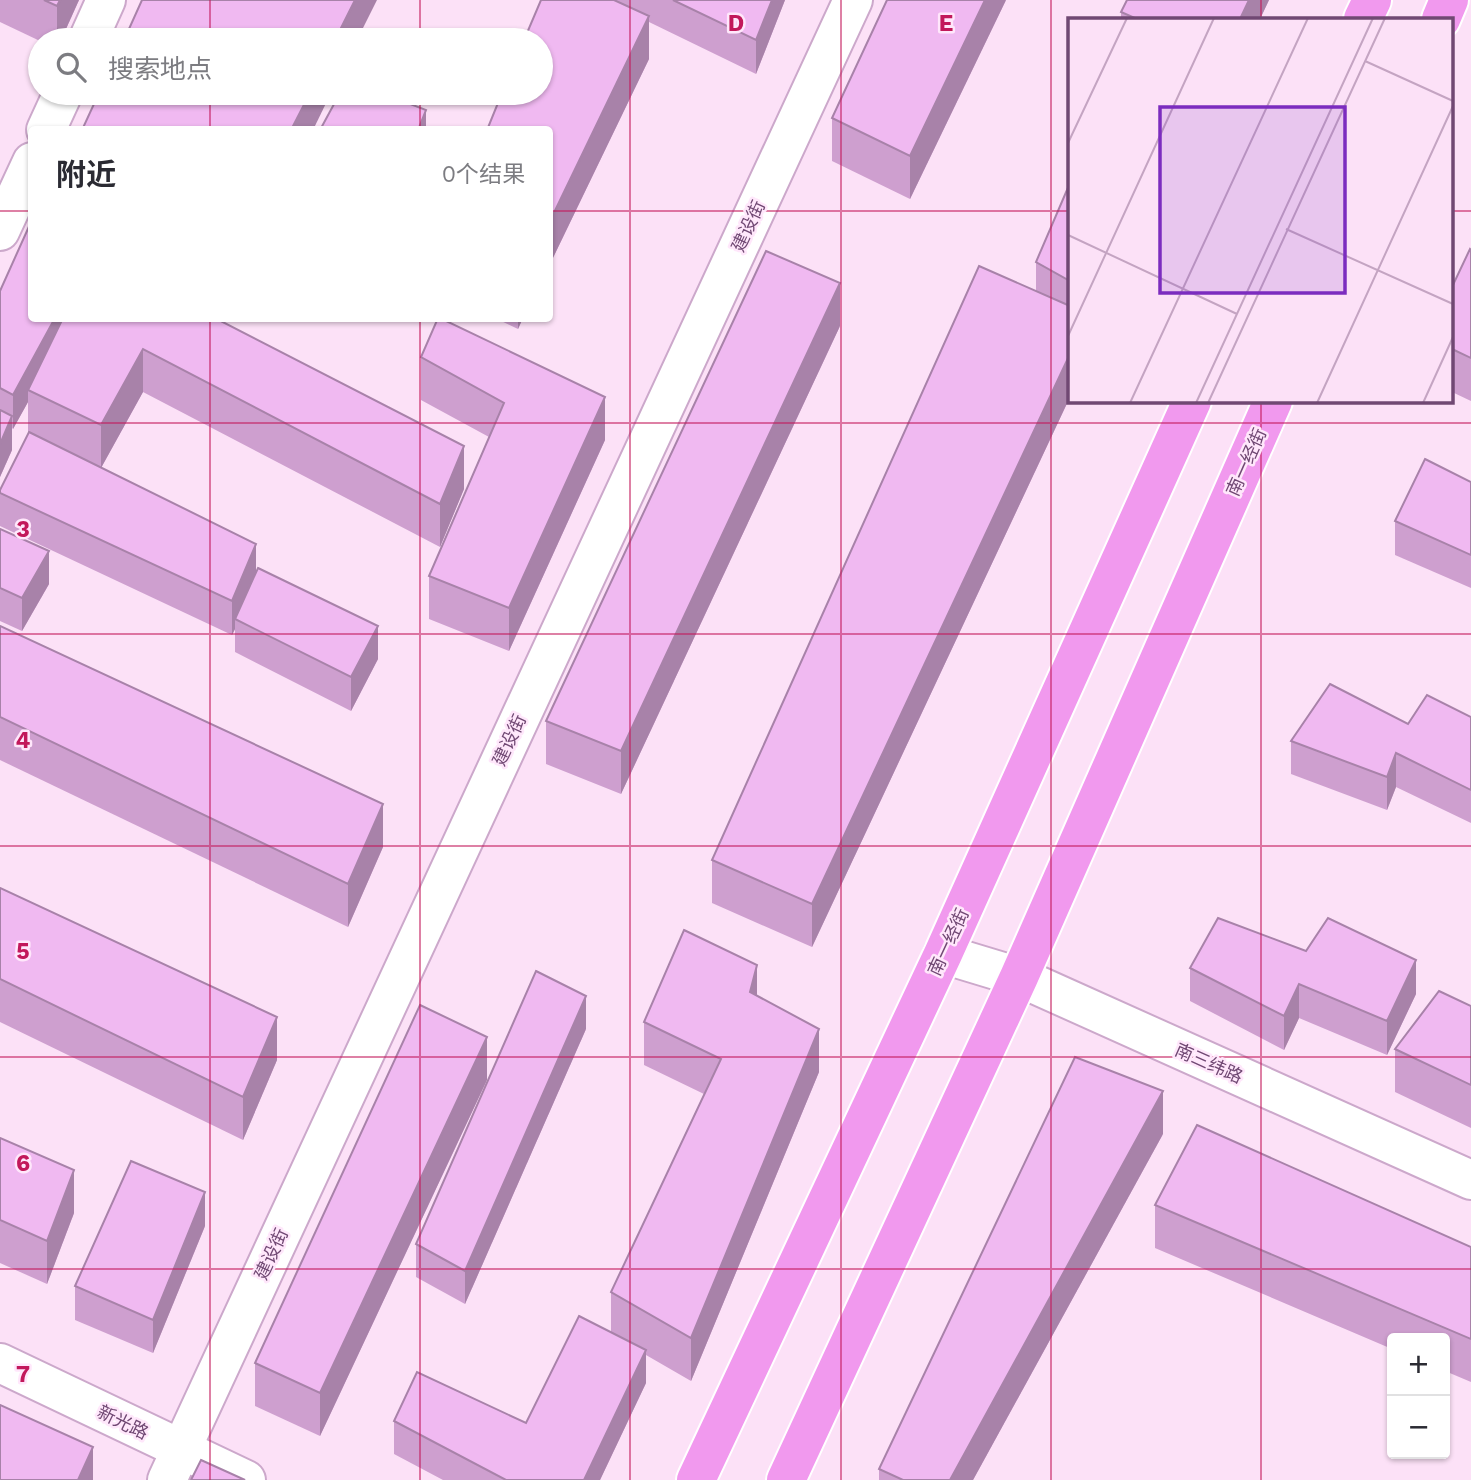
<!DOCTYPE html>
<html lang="zh">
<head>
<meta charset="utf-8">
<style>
  body { margin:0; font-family:"Work Sans","Noto Sans SC",sans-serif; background:#f7f7f7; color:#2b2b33 }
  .controls { position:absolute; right:21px; bottom:21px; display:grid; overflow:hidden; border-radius:7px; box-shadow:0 2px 5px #0004 }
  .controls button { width:63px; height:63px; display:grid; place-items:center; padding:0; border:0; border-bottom:2px solid #e1e1e2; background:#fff; color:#2b2b33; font:35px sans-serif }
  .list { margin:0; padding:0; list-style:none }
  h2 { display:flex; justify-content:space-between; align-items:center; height:91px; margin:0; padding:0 28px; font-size:30px }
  h2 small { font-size:23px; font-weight:400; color:#7c7c81 }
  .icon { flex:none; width:38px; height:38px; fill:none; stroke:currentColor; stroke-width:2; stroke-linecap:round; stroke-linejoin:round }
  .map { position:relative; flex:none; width:1471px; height:1480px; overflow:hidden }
  .search { position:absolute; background:#fff; box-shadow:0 2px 5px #0004; left:28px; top:28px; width:525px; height:77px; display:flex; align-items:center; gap:18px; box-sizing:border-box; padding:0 24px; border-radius:38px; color:#7c7c81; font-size:26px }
  .panel { position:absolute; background:#fff; box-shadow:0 2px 5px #0004; left:28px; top:126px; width:525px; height:196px; border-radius:7px }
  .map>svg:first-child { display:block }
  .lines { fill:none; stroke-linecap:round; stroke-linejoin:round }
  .minor-casing { stroke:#cca8cb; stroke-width:42 }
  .trunk-casing { stroke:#fff; stroke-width:42 }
  .minor { stroke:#fff; stroke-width:38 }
  .trunk { stroke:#f199ee; stroke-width:38 }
  .wall { fill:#ce9fcf }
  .shaded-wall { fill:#a882a9 }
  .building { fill:#f0b9f1; stroke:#a882a9; stroke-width:2 }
  .grid { fill:none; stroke:#c2185b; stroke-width:2; stroke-opacity:0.55 }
  .labels { text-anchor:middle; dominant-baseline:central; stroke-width:5; stroke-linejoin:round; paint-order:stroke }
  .street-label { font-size:18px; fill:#704873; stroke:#ffe7fb }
  .inset-road { fill:none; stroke:#c4a4c2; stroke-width:2 }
  .view { fill:#7b2cbf; fill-opacity:0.15; stroke:#7b2cbf; stroke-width:3.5 }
  .inset-edge { fill:none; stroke:#704873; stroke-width:3.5 }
  .grid-label { font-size:23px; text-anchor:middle; font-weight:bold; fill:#c2185b; stroke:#ffe7fb; stroke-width:5; stroke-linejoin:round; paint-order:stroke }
</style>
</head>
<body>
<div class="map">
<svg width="1471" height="1480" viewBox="0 0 1471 1480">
  <rect width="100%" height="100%" fill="#fce1f7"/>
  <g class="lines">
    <defs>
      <g id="minor">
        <polyline points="88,40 106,0"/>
        <polyline points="46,130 63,93"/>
        <polyline points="0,231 32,162"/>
        <polyline points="943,954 1019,977 1471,1180"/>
        <polyline points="0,1363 246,1480"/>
        <polyline points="167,1480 853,0"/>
      </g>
      <g id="trunk">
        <polyline points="1363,19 1372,0"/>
        <polyline points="1441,19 1449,0"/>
        <polyline points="696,1480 943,954 1192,401"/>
        <polyline points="786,1480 1019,977 1273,401"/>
      </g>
    </defs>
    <!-- minor casing -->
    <use href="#minor" class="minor-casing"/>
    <!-- trunk casing -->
    <use href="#trunk" class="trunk-casing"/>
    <!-- minor -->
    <use href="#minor" class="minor"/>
    <!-- trunk -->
    <use href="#trunk" class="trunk"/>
  </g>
  <!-- wall -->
  <g class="wall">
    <polygon points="0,0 79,0 61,40 40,41 0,22"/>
    <polygon points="541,0 785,0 756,74 649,22 649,59 550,264 550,130"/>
    <polygon points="1006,0 910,199 832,161 832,118"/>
    <polygon points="1127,0 1269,0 1260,19 1121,19 1121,12"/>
    <polygon points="1070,183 1070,397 812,947 712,903 712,860 1036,291 1036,262"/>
    <polygon points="1471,250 1471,401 1452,392 1452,287"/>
    <polygon points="0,291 32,318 218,320 464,489 440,547 143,392 101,468 256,572 378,659 351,711 235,652 235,629 232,635 0,526 0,490 28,434 28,402 13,429 12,428 12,450 0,477"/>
    <polygon points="495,318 523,318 518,329"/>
    <polygon points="840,326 621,794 546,764 546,721"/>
    <polygon points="421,357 605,440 509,651 429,619 429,576 489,437 421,400"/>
    <polygon points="1471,482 1471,588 1395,555 1395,521"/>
    <polygon points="0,529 49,584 22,631 0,621"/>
    <polygon points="0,626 383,847 348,927 0,760"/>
    <polygon points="1471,717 1471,823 1396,787 1387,810 1291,774 1291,741 1408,724"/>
    <polygon points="0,888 277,1060 243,1140 0,1022"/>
    <polygon points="1190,968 1416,994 1387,1055 1299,1018 1284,1050 1190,1001"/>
    <polygon points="757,995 819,1072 691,1381 646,1355 646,1383 600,1480 443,1480 394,1454 394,1421 526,1423 611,1332 611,1292 704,1094 644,1065 644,1022"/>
    <polygon points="1471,1006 1471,1128 1395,1092 1395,1049"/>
    <polygon points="586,1029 465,1304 416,1277 416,1244"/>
    <polygon points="487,1080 320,1436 255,1406 255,1363"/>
    <polygon points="1163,1134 973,1480 879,1480 879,1469"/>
    <polygon points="0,1138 74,1213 47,1284 0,1263"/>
    <polygon points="1155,1205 1471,1247 1471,1382 1445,1371 1445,1338 1392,1338 1392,1349 1155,1248"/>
    <polygon points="205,1226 153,1353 75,1320 75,1286"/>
  </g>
  <!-- shaded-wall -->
  <g class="shaded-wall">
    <polygon points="60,0 79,0 61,40 57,40 57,6"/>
    <polygon points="355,0 377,0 357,40 335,40"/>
    <polygon points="772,0 785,0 756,74 756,40"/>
    <polygon points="985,0 1006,0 910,199 910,156"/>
    <polygon points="1249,0 1269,0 1260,19 1240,19"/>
    <polygon points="649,16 649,59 550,264 550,221"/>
    <polygon points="310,93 331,93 313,130 291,130"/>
    <polygon points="426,110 426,130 418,130"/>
    <polygon points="840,283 840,326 621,794 621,751"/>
    <polygon points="55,318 73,318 28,390 28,402 13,429 13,395"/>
    <polygon points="518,318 523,318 518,329"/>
    <polygon points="143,349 143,392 101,468 101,425"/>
    <polygon points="1070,354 1070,397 812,947 812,904"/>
    <polygon points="605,397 605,440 509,651 509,608"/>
    <polygon points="12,416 12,450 0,477 0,444"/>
    <polygon points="464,446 464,489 440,547 440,504"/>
    <polygon points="256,544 256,577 235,619 235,629 232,635 232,601"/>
    <polygon points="49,551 49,584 22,631 22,598"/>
    <polygon points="378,626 378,659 351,711 351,677"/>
    <polygon points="1396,753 1396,787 1387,810 1387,777"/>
    <polygon points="383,804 383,847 348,927 348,884"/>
    <polygon points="1416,960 1416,994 1387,1055 1387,1021"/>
    <polygon points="757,965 757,1008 750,992"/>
    <polygon points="1299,984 1299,1018 1284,1050 1284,1016"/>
    <polygon points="586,996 586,1029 465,1304 465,1271"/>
    <polygon points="277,1017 277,1060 243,1140 243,1097"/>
    <polygon points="819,1029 819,1072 691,1381 691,1338"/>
    <polygon points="487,1037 487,1080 320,1436 320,1393"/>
    <polygon points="1163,1091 1163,1134 973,1480 950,1480"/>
    <polygon points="74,1170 74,1213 47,1284 47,1241"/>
    <polygon points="205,1192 205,1226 153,1353 153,1320"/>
    <polygon points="646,1350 646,1383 600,1480 584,1480"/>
    <polygon points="93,1447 93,1480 78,1480"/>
  </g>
  <!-- building -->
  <g class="building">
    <polygon points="44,0 60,0 57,6"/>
    <polygon points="142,0 355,0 335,40 124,40"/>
    <polygon points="541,0 614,0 649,16 550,221 550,130 487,130 502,93 541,93 541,40 524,40"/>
    <polygon points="673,0 772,0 756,40"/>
    <polygon points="887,0 985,0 910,156 832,118"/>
    <polygon points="1127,0 1249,0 1240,19 1137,19 1121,12"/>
    <polygon points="99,93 310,93 291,130 82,130"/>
    <polygon points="340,93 382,93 426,110 418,130 320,130"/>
    <polygon points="1070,183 1070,281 1036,262"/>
    <polygon points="31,222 32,318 55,318 13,395 0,388 0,291"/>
    <polygon points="1470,249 1471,250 1471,358 1452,349 1452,287"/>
    <polygon points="766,251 840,283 621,751 546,721"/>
    <polygon points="979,266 1070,306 1070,354 812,904 712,860"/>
    <polygon points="63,318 215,318 464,446 440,504 143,349 101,425 28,390"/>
    <polygon points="438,318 440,318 605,397 509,608 429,576 504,403 421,357"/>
    <polygon points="0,410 12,416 0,444"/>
    <polygon points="29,432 256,544 232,601 0,493 0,490"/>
    <polygon points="1425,459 1471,482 1471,555 1395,521"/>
    <polygon points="0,529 49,551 22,598 0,588"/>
    <polygon points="258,568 378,626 351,677 235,619"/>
    <polygon points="0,626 383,804 348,884 0,717"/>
    <polygon points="1330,684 1408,724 1427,695 1471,717 1471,790 1396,753 1387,777 1291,741"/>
    <polygon points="0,888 277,1017 243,1097 0,979"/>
    <polygon points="1218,918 1306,951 1328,918 1416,960 1387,1021 1299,984 1284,1016 1190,968"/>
    <polygon points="684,930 757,965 750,992 819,1029 691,1338 611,1292 721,1059 644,1022"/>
    <polygon points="536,971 586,996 465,1271 416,1244"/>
    <polygon points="1439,991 1471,1006 1471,1085 1395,1049"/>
    <polygon points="420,1005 487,1037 320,1393 255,1363"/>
    <polygon points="1075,1057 1163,1091 950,1480 903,1480 879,1469"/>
    <polygon points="1197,1125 1471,1247 1471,1339 1155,1205"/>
    <polygon points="0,1138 74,1170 47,1241 0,1220"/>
    <polygon points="131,1161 205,1192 153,1320 75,1286"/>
    <polygon points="579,1316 646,1350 584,1480 506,1480 394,1421 417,1372 526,1423"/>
    <polygon points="0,1405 93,1447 78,1480 0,1480"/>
    <polygon points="201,1460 245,1480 191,1480"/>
  </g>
  <!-- grid -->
  <path class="grid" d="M210,0V40M420,0V40M630,0V1480M841,0V1480M1051,0V1480M1261,0V19M210,93V130M420,93V130M0,211H32M550,211H1070M1452,211H1471M210,318V1480M420,318V1480M1261,401V1480M0,423H1471M0,634H1471M0,846H1471M0,1057H1471M0,1269H1471"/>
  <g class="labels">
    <!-- street labels -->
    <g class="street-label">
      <text transform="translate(748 226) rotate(-65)">建设街</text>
      <text transform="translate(1246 462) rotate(-66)">南一经街</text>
      <text transform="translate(509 740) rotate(-65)">建设街</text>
      <text transform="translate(948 942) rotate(-65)">南一经街</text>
      <text transform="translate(1209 1063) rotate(24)">南三纬路</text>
      <text transform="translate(271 1254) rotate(-65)">建设街</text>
      <text transform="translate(123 1422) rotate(26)">新光路</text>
    </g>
  </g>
  <!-- overview -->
  <g transform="translate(1068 18)">
    <rect width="385" height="385" fill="#fce1f7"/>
    <path class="inset-road" d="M297,43L385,83M0,125L59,0M218,211L385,286M0,217L169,296M0,318L146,0M62,385L240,0M128,385L305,0M140,385L317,0M249,385L385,88M355,385L385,319"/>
    <path class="view" d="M92,89H277V275H92Z"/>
    <rect width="385" height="385" class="inset-edge"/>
  </g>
  <g class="grid-label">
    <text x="736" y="31">D</text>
    <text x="946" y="31">E</text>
    <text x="23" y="537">3</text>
    <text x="23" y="748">4</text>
    <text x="23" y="959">5</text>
    <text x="23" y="1171">6</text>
    <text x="23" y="1382">7</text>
  </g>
</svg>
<div class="controls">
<button>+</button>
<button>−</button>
</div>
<div class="search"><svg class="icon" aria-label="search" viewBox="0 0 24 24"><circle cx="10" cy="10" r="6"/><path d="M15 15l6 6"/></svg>搜索地点</div>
<section class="panel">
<h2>附近<small>0个结果</small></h2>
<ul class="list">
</ul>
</section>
</div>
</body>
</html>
